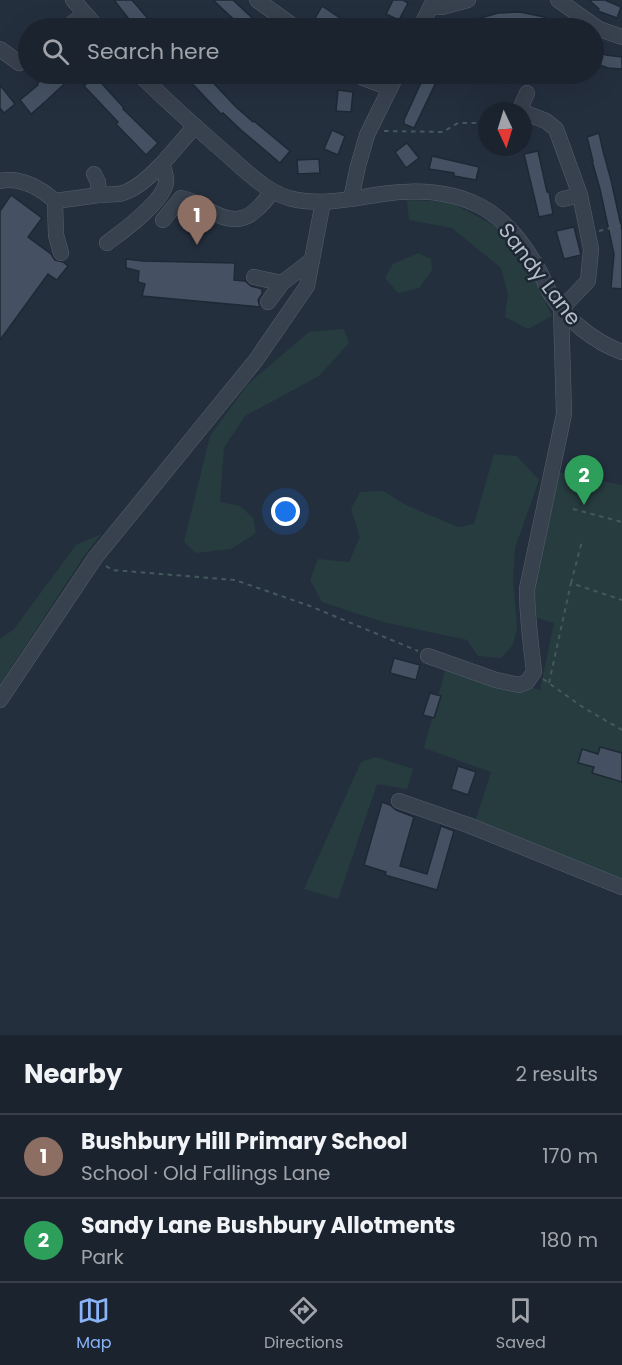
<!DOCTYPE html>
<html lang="en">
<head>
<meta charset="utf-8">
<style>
  body { margin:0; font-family:Poppins,sans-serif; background:#282f3a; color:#f1f3f6 }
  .compass { position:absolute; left:478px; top:102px; width:54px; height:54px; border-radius:50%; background:#1b232e; box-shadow:0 6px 24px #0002; rotate:176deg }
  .you { position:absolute; left:286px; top:512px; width:21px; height:21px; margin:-15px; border:4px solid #fff; border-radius:50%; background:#1a73e8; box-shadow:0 0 0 9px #1a73e833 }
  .badge { display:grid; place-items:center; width:39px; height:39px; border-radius:50%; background:#8ab4f8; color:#fff; font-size:20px; font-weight:700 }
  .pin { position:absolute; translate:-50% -50px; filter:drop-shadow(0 2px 3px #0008) }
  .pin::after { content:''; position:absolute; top:32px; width:21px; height:18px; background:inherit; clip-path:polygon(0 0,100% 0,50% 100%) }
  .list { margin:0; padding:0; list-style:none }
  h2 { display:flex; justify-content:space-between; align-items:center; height:78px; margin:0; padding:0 24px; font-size:26px }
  h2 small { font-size:20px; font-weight:400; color:#a0a4aa }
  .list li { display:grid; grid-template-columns:39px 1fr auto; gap:18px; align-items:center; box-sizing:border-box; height:84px; padding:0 24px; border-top:2px solid #39404a }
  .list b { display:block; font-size:22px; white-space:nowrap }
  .list p { margin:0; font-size:20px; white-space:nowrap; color:#a0a4aa }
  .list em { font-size:20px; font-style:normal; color:#a0a4aa }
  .icon { flex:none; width:33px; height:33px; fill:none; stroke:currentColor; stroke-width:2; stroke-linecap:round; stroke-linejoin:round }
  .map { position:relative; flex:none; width:622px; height:1035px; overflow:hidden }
  .search { position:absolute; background:#1b232e; box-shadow:0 6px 24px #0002; left:18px; right:18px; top:18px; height:66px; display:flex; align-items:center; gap:15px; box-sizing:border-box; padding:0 21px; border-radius:33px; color:#a0a4aa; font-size:22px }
  .sheet { height:246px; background:#1b232e }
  nav { display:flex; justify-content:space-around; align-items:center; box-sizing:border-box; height:84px; border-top:2px solid #39404a; background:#1b232e; font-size:16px; color:#a0a4aa }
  nav a { display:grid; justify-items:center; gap:3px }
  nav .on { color:#8ab4f8 }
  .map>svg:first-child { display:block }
  .green { fill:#263c3f }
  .building { fill:#455162; stroke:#1f2835; stroke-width:1.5 }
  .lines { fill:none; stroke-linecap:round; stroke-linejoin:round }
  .minor-casing { stroke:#565f6c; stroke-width:16 }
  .path { stroke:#44595c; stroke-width:2; stroke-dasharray:4.5 4.5; stroke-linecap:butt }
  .minor { stroke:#38414e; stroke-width:15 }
  .labels { text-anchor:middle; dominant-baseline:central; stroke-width:5; stroke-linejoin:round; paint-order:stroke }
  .street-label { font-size:21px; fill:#b4bcc9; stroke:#1d2633 }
</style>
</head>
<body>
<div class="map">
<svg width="622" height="1035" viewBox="0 0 622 1035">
  <rect width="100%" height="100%" fill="#242f3e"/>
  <!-- green -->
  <g class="green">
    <polygon points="407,200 450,202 497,227 534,277 552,316 528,329 505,317 508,294 501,268 452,228 409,220"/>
    <polygon points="418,253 431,259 432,270 419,288 398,293 385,278 393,264"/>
    <polygon points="344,329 349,343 319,376 245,416 224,448 220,502 240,506 253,518 256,533 231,549 196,553 184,542 210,436 248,384 309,332"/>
    <polygon points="494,454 517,456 539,480 515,548 513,581 517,628 513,645 501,658 478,656 467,640 383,622 322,602 310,580 318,559 349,562 360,537 351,509 360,492 383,491 406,505 458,527 474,524"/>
    <polygon points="554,471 622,485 622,879 475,822 491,772 424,748 448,660 540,690 554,623 532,616 532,586"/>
    <polygon points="101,534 84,556 0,685 0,639 14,629 76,545"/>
    <polygon points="376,757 413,769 407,789 377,784 338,899 304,889 361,762"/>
  </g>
  <!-- building -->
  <g class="building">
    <polygon points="114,0 132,0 156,28 136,28"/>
    <polygon points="213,0 233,0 263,28 243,28"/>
    <polygon points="393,0 403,0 408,3 399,20 386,14"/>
    <polygon points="589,0 605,0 621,7 617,18 598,11 599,9"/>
    <polygon points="322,6 355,28 331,28 315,18"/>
    <polygon points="520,12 544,17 562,28 540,28 517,23 497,24 481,28 453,28 453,26 498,13"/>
    <polygon points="594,50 606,55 622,57 622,69 608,68 594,63"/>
    <polygon points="48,74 75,74 46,101 31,114 20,100 38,85 37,84"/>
    <polygon points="183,74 205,74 236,107 253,122 254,121 290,151 280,163 241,130 223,113 221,114"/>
    <polygon points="425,74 440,74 414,128 404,124 404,120"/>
    <polygon points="95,76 124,108 123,109 158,143 146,155 116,124 118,122 84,86"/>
    <polygon points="0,85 15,104 4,113 0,108"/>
    <polygon points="338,90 353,92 351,112 336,111"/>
    <polygon points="332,130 345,136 338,155 324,149"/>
    <polygon points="599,133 603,151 611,180 622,230 622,289 611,288 614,254 600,189 592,161 593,161 587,137"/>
    <polygon points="407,143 419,158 406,168 395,152"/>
    <polygon points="538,151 547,192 549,192 553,214 539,217 524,154"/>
    <polygon points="432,156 479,167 476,180 454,176 454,173 429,169"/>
    <polygon points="319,159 320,173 298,174 297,160"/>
    <polygon points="11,195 42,218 28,237 51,254 55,260 63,262 68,266 57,280 48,274 0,340 0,211"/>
    <polygon points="574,227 581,255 564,259 556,231"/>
    <polygon points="126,259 143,261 235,263 234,280 245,281 251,286 262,289 262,294 258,300 260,307 142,296 145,284 138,282 139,271 126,268"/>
    <polygon points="394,658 420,665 416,680 390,673"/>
    <polygon points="430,693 441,696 434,718 423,715"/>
    <polygon points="600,747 622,753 622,782 592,773 594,767 578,763 582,749 598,754"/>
    <polygon points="458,766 476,772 468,795 451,789"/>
    <polygon points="382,802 390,805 396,810 414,817 400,866 427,874 441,826 454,831 437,890 385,875 386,872 364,865"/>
  </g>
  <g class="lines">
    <defs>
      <g id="minor">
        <polyline points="73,0 98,28"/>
        <polyline points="257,0 296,28"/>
        <polyline points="558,0 599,29 622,37"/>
        <polyline points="431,6 442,7 468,0"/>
        <polyline points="66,28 84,14"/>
        <polyline points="420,28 434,0"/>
        <polyline points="0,49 19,63 28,57"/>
        <path d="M139,74C166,100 194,126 222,150C244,169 267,195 297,200C325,205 354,198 382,194C416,189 449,190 480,206C507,220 525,246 540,272C544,280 547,289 552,296C568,321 595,342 622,352"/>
        <polyline points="358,74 363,78 390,88"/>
        <polyline points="519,111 527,93"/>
        <path d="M0,181C20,177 40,188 55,201L56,235L61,253"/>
        <path d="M99,195C107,194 116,195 123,193C138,188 151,175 162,164"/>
        <polyline points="351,199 358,166 367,135 397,74"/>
        <polyline points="563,199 580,195"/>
        <polyline points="55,201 99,195 98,182 94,174"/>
        <path d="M163,220L181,198C192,200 199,204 208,210C239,228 252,218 272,192"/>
        <path d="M107,243C123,231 162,203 166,183C167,176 164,170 162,164L195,126"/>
        <polyline points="254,277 282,283"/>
        <polyline points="268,302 282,283 312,260"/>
        <path d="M428,656L496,680L519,685L527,682L534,672C531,644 527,617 527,589L564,414L561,309L588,281L591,249L580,195L556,129L546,121L523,112"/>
        <polyline points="0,700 95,558 256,360 307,286 323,202"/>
        <polyline points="399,801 468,825 622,887"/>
      </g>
    </defs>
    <!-- minor casing -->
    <use href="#minor" class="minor-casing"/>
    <!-- path -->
    <g class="path">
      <polyline points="384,131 443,132 458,123 487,123"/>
      <polyline points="599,231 622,225"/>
      <polyline points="573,509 622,522"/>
      <polyline points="106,566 112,570 235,580 310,606 418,651"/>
      <polyline points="571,583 582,541"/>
      <polyline points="543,679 584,708 622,730"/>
      <polyline points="549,683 571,583 622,600"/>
    </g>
    <!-- minor -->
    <use href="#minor" class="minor"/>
  </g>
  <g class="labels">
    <!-- street labels -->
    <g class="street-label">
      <text transform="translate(540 274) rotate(53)">Sandy Lane</text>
    </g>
  </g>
</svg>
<svg class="compass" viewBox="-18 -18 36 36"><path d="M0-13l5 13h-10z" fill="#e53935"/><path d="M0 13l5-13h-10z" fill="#a0a4aa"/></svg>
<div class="you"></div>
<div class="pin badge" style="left:197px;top:245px;background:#8d6e63">1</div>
<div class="pin badge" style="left:584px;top:505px;background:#2e9e5b">2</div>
<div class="search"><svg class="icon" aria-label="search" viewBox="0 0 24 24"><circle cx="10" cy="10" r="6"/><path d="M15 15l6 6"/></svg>Search here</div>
</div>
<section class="sheet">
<h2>Nearby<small>2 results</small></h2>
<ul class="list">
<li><span class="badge" style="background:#8d6e63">1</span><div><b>Bushbury Hill Primary School</b><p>School · Old Fallings Lane</p></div><em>170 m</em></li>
<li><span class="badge" style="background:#2e9e5b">2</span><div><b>Sandy Lane Bushbury Allotments</b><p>Park</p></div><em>180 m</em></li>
</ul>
</section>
<nav>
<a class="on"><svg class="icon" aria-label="map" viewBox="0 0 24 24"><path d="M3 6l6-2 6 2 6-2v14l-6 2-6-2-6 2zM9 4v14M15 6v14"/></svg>Map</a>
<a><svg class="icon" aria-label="directions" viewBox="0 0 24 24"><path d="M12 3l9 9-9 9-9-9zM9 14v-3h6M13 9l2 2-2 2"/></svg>Directions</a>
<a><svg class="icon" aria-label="saved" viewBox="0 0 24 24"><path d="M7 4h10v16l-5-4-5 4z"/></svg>Saved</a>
</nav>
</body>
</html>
